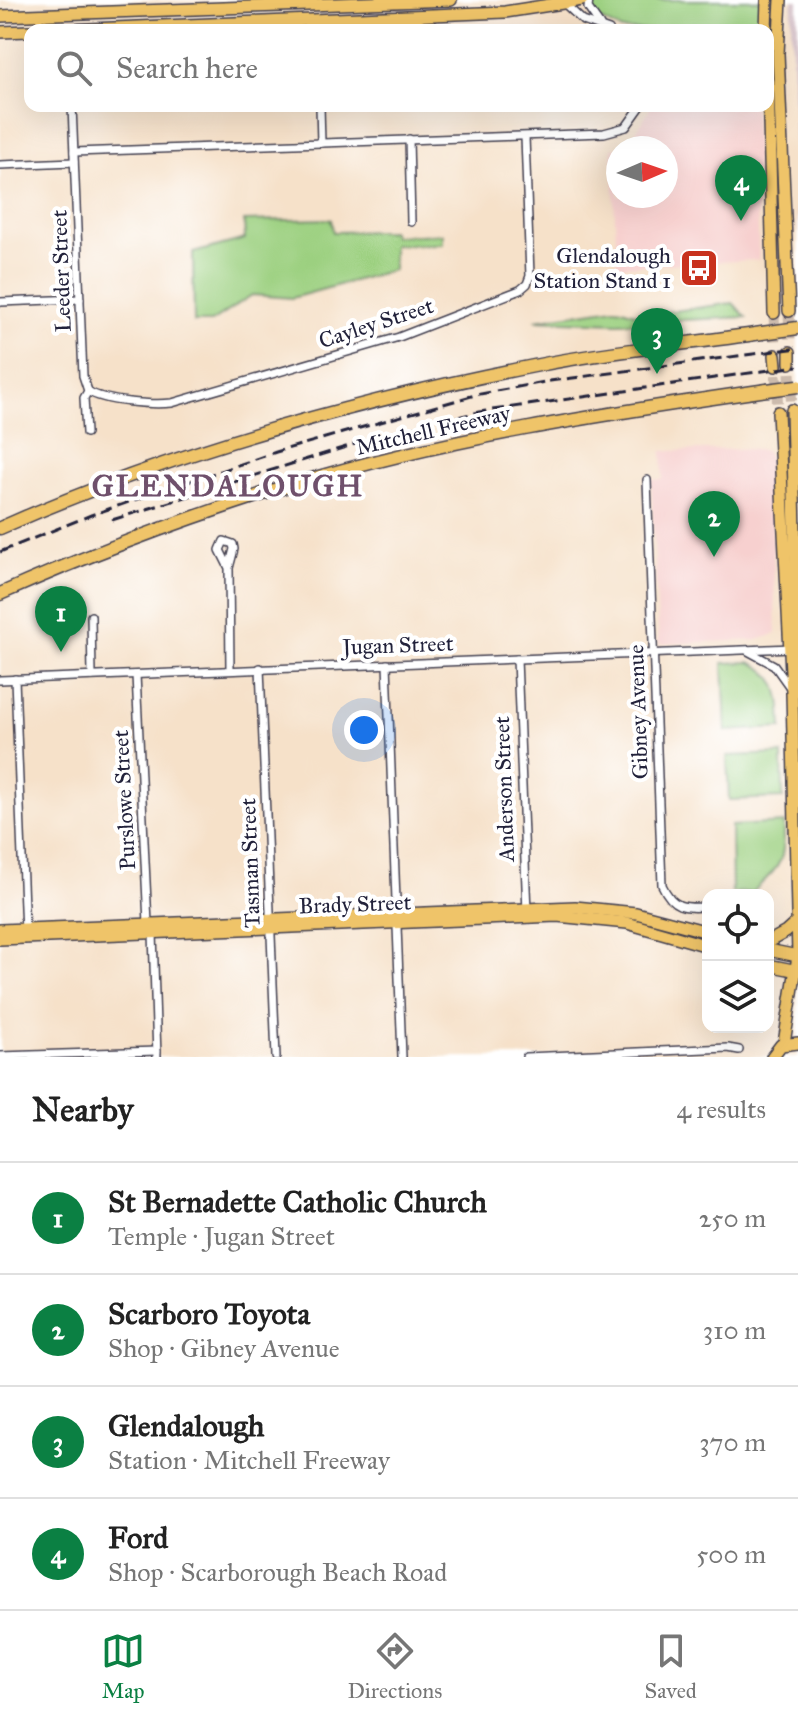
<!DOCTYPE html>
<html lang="en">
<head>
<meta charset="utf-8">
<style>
  body { margin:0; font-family:"IM FELL Great Primer",serif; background:#f6f6f6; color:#222 }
  .controls { position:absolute; right:24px; bottom:24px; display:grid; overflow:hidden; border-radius:16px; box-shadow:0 8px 32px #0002 }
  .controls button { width:72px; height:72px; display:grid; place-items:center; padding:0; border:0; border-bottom:2px solid #e0e0e0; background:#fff; color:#222; font:40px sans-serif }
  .compass { position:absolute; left:606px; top:136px; width:72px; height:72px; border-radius:50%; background:#fff; box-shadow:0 8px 32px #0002; rotate:88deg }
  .you { position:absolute; left:364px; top:730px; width:28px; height:28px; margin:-20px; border:6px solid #fff; border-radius:50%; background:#1a73e8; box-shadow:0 0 0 12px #1a73e833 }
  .badge { display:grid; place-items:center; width:52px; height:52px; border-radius:50%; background:#0b8043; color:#fff; font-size:26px; font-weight:700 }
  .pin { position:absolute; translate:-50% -66px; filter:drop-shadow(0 2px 4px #0008) }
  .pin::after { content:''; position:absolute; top:42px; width:28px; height:24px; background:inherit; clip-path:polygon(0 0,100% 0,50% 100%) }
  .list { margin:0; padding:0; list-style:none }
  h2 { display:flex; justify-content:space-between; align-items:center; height:104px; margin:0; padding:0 32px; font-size:34px }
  h2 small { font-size:26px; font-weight:400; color:#767676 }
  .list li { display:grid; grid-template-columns:52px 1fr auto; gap:24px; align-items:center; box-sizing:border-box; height:112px; padding:0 32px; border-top:2px solid #e0e0e0 }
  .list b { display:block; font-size:30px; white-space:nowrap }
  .list p { margin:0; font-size:26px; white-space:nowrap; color:#767676 }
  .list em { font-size:26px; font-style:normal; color:#767676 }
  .icon { flex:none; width:44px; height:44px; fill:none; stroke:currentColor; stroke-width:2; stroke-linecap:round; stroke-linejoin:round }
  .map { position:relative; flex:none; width:798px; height:1057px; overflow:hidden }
  .search { position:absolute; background:#fff; box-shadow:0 8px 32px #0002; left:24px; right:24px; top:24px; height:88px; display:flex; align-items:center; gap:20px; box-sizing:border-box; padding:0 28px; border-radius:16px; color:#767676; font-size:30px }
  .sheet { height:552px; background:#fff }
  nav { display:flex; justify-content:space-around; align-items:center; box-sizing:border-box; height:112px; border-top:2px solid #e0e0e0; background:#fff; font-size:22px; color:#767676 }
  nav a { display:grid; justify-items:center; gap:4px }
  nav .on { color:#0b8043 }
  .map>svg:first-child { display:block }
  .built { fill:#f7d0cf; fill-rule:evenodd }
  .industrial { fill:#d2bec5 }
  .green { fill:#9cd080; stroke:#5f795e; stroke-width:2 }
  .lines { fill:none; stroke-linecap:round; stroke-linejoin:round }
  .primary-tunnel { stroke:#ccbbad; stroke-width:11; stroke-dasharray:11 5.5; stroke-linecap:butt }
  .street-casing { stroke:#423f50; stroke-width:10 }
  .primary-casing { stroke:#423f50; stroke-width:14 }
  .highway-casing { stroke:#423f50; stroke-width:15 }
  .street { stroke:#fff; stroke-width:7 }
  .primary { stroke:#efc469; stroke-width:11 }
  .highway { stroke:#efc469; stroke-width:12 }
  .rail { stroke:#22223b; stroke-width:3; stroke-dasharray:12 6; stroke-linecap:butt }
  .highway-bridge-casing { stroke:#423f50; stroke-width:15; stroke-linecap:butt }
  .highway-bridge { stroke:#efc469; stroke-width:12 }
  .labels { text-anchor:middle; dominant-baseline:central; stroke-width:8; stroke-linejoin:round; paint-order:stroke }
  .poi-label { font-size:22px; fill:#22223b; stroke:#fff; text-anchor:end }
  .street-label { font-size:22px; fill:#22223b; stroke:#fff }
  .district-label { font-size:30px; font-weight:bold; letter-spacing:2px; fill:#6f506c; stroke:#fff }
</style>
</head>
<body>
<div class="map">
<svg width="798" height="1057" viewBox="0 0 798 1057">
  <rect width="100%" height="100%" fill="#fff"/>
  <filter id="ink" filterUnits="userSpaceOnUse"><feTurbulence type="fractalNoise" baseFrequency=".0125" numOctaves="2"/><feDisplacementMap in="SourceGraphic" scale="16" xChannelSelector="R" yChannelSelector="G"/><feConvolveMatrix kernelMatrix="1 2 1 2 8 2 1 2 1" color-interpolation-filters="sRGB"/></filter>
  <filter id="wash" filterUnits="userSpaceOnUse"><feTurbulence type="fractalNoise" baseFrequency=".006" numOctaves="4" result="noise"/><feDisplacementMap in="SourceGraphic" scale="32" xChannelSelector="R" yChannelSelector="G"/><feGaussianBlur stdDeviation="1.8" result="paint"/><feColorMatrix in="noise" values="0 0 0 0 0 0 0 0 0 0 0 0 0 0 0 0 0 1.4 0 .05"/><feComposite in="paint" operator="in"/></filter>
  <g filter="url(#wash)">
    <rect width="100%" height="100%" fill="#f6e1c9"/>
    <!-- built -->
    <g class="built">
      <path d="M651,106H754L759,260L617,266L612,148L624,147L642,123ZM618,148H666V196H618Z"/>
      <polygon points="757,449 765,451 770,459 776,634 757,640 659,644 651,480 663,479 662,451"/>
    </g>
    <!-- industrial -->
    <polygon class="industrial" points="792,0 798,0 798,239 791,27"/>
    <!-- green -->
    <g class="green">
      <polygon points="603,0 762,0 759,30 622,30 600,20 593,11 593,5"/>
      <polygon points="331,219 333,232 392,231 393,236 443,234 443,244 393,245 393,270 292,298 252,295 211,322 194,322 193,253 245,239 244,221"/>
      <path d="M733,303L746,317L618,323L535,320L614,308C624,307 631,314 644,315Z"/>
      <path d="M750,662C781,675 781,698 782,728L726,731L723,663Z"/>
      <polygon points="782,754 783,798 729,800 727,756"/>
      <path d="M784,823C785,864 781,864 753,892L732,893L731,826Z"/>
    </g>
  </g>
  <g filter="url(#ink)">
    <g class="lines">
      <!-- primary-tunnel -->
      <g class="primary-tunnel">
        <polyline points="789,311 790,342"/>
        <polyline points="774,313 775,344"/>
        <polyline points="790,373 792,410"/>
        <polyline points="776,375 778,412"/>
      </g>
      <defs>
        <g id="street">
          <polyline points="589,0 588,8 600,25"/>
          <polyline points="565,4 583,21 609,30"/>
          <polyline points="72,106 83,376 88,391 84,398 86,433"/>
          <polyline points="320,106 321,143"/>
          <polyline points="409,139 411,222"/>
          <polyline points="74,152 604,133 626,127 641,106"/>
          <polyline points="0,165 74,162"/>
          <polyline points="0,302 80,299"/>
          <path d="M88,391C104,402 153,405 172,403L399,337L520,290L527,284L530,276L525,137"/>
          <path d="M647,480L662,885C673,909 684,908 708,907"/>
          <polyline points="229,568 234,549 233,544 224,541 220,550 229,568 230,670"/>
          <polyline points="91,616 92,676"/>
          <polyline points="748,651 774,665 789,686"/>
          <polyline points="517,659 527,912"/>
          <polyline points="387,664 402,1057"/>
          <polyline points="260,668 276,1057"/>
          <polyline points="136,675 148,923"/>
          <polyline points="15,679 25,933"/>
          <polyline points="0,680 793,648"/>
          <polyline points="153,933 157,1057"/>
          <polyline points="0,1056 157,1051"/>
          <polyline points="526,1057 728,1048 739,1050"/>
        </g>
        <g id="primary">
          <polyline points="781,0 778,53 789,311"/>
          <polyline points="0,16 451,0"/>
          <polyline points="65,30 505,12 582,0"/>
          <polyline points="766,30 767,0"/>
          <polyline points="0,32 30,31"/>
          <polyline points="768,82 774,313"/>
          <polyline points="790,352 790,363"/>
          <polyline points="775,355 776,366"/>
          <polyline points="792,410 798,655"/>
          <polyline points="778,412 792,692 798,956 784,1043"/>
          <polyline points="0,930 575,907 636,913 708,932"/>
          <polyline points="0,939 557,916 627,923 708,946"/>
          <polyline points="768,942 786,932 797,922"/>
          <polyline points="768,950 798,956"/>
          <polyline points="768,965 798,971"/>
          <polyline points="772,1057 781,1045 798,1043"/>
        </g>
        <g id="highway">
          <path d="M0,528C171,452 355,401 539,365C613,350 688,344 762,333"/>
          <path d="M0,594C94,552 192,516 291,485C445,438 608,413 767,390"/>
        </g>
      </defs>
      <!-- street casing -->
      <use href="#street" class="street-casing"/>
      <!-- primary casing -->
      <use href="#primary" class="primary-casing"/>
      <!-- highway casing -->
      <use href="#highway" class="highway-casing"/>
      <!-- street -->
      <use href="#street" class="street"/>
      <!-- primary -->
      <use href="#primary" class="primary"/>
      <!-- highway -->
      <use href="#highway" class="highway"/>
      <!-- rail -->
      <g class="rail">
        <polyline points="112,520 394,432 479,412 798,366"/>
        <polyline points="0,552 91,515 276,452 475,395 550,381 798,348"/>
      </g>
      <defs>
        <g id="highway-bridge">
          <polyline points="762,333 798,328"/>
          <polyline points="767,390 798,386"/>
        </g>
      </defs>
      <!-- highway-bridge casing -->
      <use href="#highway-bridge" class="highway-bridge-casing"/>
      <!-- highway-bridge -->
      <use href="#highway-bridge" class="highway-bridge"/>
    </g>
  </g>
  <!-- icons -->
  <defs>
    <symbol id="bus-square" viewBox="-11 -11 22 22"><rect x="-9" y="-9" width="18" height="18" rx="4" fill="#c8321e" stroke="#fff"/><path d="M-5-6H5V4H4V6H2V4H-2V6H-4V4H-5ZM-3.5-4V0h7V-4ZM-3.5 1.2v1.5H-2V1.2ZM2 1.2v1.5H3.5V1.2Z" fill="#fff"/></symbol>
  </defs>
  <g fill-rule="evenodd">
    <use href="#bus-square" x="677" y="246" width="44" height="44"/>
  </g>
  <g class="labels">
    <!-- poi labels -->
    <g class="poi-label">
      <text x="671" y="255">Glendalough<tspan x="671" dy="25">Station Stand 1</tspan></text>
    </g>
    <!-- street labels -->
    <g class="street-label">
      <text transform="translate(61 271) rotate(-92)">Leeder Street</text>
      <text transform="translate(376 323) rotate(-18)">Cayley Street</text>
      <text transform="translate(433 430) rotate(-13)">Mitchell Freeway</text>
      <text transform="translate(398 645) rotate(-2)">Jugan Street</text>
      <text transform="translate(638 712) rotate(-92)">Gibney Avenue</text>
      <text transform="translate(504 789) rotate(-92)">Anderson Street</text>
      <text transform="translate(124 800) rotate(-93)">Purslowe Street</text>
      <text transform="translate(250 863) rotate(-92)">Tasman Street</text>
      <text transform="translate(355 904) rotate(-2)">Brady Street</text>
    </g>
    <!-- district labels -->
    <g class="district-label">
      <text x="228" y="486">GLENDALOUGH</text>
    </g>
  </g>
</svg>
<div class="controls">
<button><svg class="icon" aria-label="locate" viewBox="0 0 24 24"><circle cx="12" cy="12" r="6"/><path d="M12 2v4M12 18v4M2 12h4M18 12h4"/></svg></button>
<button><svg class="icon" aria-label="layers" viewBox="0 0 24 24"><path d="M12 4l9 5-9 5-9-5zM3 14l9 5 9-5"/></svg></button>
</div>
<svg class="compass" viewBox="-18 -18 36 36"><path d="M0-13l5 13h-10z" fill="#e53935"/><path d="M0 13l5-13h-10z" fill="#767676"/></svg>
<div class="you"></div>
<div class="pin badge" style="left:61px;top:652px">1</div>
<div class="pin badge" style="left:714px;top:557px">2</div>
<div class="pin badge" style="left:657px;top:374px">3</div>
<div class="pin badge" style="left:741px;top:221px">4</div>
<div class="search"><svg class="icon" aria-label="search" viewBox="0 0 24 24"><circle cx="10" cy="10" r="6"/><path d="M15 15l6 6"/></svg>Search here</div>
</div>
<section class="sheet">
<h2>Nearby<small>4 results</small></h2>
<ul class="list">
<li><span class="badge">1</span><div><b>St Bernadette Catholic Church</b><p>Temple · Jugan Street</p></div><em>250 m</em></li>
<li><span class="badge">2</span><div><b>Scarboro Toyota</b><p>Shop · Gibney Avenue</p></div><em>310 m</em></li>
<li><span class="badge">3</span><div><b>Glendalough</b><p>Station · Mitchell Freeway</p></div><em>370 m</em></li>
<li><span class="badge">4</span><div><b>Ford</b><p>Shop · Scarborough Beach Road</p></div><em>500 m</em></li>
</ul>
</section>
<nav>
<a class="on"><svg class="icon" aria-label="map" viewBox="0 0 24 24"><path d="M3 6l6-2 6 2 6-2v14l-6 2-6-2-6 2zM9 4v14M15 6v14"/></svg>Map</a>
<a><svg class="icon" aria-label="directions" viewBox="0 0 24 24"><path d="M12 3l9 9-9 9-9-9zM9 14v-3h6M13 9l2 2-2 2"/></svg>Directions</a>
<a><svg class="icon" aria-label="saved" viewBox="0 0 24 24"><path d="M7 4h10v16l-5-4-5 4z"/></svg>Saved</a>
</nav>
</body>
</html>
